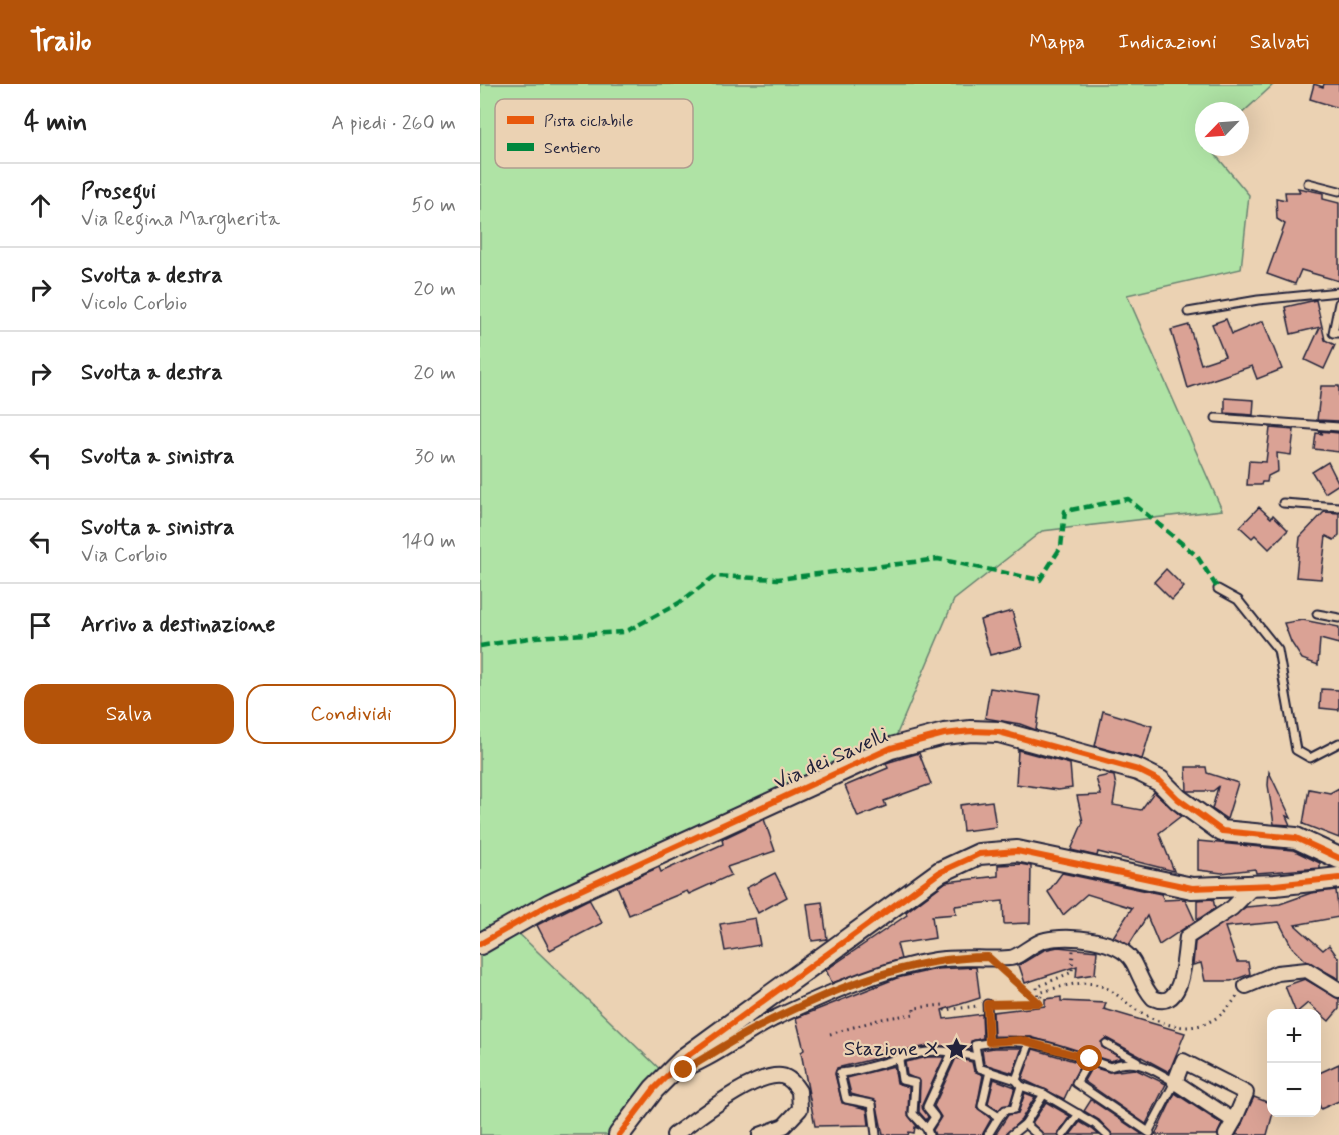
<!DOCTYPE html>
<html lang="it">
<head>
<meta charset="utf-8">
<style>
  body { margin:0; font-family:Mynerve,sans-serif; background:#f6f6f6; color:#222 }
  .controls { position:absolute; right:18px; bottom:18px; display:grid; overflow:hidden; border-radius:12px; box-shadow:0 6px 24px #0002 }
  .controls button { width:54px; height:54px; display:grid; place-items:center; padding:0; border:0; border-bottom:2px solid #e0e0e0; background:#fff; color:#222; font:30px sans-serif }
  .compass { position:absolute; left:715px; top:18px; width:54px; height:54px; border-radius:50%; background:#fff; box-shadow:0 6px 24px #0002; rotate:245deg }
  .stop { position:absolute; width:18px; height:18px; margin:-14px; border:4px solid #b45309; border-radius:50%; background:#fff }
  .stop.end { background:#b45309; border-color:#fff; box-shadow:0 2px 6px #0008 }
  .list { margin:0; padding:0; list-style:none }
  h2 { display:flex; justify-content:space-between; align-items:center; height:78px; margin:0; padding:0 24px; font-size:26px }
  h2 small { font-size:20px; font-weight:400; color:#767676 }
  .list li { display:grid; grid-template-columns:39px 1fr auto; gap:18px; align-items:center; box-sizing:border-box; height:84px; padding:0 24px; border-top:2px solid #e0e0e0 }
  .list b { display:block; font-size:22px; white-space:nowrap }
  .list p { margin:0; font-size:20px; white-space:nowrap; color:#767676 }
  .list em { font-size:20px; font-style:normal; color:#767676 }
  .actions { display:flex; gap:12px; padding:18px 24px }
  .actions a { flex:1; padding:14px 0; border:2px solid #b45309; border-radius:18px; text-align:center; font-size:21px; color:#b45309 }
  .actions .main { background:#b45309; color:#fff }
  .icon { flex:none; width:33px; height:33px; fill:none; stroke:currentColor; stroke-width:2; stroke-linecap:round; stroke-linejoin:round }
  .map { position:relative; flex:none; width:859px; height:1051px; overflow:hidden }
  header { display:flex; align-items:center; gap:36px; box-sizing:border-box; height:84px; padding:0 30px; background:#b45309; color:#fff }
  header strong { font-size:28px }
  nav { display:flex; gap:33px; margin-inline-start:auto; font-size:21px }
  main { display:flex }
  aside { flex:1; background:#fff }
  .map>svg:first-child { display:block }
  .green { fill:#afe3a5; stroke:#688270; stroke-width:1.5 }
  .building { fill:#daa295; stroke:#22223b; stroke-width:1.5 }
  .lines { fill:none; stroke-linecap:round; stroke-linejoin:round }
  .lane-casing { stroke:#22223b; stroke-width:11 }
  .street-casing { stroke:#22223b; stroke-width:18 }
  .secondary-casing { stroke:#22223b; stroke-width:24 }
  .path { stroke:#22223b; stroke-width:3; stroke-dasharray:1.5 4.5; stroke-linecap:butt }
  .lane { stroke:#ebd2b3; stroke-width:7 }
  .street { stroke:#ebd2b3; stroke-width:14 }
  .secondary { stroke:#ebd2b3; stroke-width:20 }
  .quiet { stroke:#00873e; stroke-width:4.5; stroke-dasharray:9 4.5; stroke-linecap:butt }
  .cycleway-casing { stroke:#ebd2b3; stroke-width:10 }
  .cycleway { stroke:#e8590c; stroke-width:6 }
  .route { stroke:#b45309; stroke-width:8 }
  .labels { text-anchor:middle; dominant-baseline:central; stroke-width:4.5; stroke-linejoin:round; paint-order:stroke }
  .street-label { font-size:21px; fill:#22223b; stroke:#ebd2b3 }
  .poi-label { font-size:21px; fill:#22223b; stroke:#ebd2b3; text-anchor:end }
  .key { fill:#ebd2b3; stroke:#af9d8f; stroke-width:1.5 }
  .key-label { font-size:16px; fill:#22223b }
</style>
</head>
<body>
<header>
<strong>Trailo</strong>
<nav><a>Mappa</a><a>Indicazioni</a><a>Salvati</a></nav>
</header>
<main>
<aside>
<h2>4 min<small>A piedi · 260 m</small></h2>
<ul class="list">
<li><svg class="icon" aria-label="ahead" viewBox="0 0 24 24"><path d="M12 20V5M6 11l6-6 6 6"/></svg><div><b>Prosegui</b><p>Via Regina Margherita</p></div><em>50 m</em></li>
<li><svg class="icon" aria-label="right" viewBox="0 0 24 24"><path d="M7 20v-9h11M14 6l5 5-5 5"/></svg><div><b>Svolta a destra</b><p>Vicolo Corbio</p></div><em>20 m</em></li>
<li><svg class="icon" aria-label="right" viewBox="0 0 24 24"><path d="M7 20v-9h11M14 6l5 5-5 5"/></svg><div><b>Svolta a destra</b></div><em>20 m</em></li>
<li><svg class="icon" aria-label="left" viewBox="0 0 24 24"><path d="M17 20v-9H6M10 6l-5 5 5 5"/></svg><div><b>Svolta a sinistra</b></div><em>30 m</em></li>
<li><svg class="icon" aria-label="left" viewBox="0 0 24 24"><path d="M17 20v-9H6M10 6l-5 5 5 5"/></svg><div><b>Svolta a sinistra</b><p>Via Corbio</p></div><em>140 m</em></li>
<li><svg class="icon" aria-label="arrive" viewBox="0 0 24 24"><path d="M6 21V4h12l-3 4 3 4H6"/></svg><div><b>Arrivo a destinazione</b></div></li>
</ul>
<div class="actions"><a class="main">Salva</a><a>Condividi</a></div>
</aside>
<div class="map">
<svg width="859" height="1051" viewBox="0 0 859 1051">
  <rect width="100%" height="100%" fill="#ebd2b3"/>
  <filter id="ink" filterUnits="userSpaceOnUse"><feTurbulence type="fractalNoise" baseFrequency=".0167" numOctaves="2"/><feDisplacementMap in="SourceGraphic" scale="12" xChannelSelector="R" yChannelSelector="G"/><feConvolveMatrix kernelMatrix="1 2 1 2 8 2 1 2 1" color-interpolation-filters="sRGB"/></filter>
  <g filter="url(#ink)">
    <!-- green -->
    <polygon class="green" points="0,0 794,0 760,31 760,27 724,27 724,63 729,63 769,111 761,185 647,211 742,426 562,447 474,516 411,664 32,843 186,991 137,1051 0,1051"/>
    <!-- building -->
    <g class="building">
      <polygon points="834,0 843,3 844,0 859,0 859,24 830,15"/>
      <polygon points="818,104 843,109 843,115 859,119 859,197 821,186 815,200 787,190 805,140 797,135 796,114 806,116 805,108 820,108"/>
      <polygon points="836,216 845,256 855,261 844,285 825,276 840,243 811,250 805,223"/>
      <polygon points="746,235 752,250 783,237 802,285 777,295 772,282 708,304 691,246 709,241 721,280 745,272 732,240"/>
      <polygon points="841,302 859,302 859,337 837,336"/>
      <polygon points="745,314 774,316 773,331 745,329"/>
      <polygon points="790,344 814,346 811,371 797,369 798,387 788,392 787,398 782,398 781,401 767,401 769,377 786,378"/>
      <polygon points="839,347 859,349 859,368 834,365 836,349 843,350"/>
      <polygon points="848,378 859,400 845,409 832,388"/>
      <polygon points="779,423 791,434 793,431 808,446 789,465 775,451 772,454 760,443"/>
      <polygon points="844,428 859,429 859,451 854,456 846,452 841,495 816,493 820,453"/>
      <polygon points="686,485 704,503 692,516 674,498"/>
      <polygon points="532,527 542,563 510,571 500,536"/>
      <polygon points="823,536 859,543 859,560 840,555 838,581 822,575 811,558 804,539"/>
      <polygon points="510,604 561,612 556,646 540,640 505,634"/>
      <polygon points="841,605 859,606 859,626 840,624"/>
      <polygon points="623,627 672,642 662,675 615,662"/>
      <polygon points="538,666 590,680 592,704 578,706 536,700"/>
      <polygon points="439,669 451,700 404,717 406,722 378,733 365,702 408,684 406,679"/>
      <polygon points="706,683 726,683 727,689 758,699 747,735 732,725 738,703 733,707 707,707"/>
      <polygon points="789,688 811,734 806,732 810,741 794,740 788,701"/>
      <polygon points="630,691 634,692 636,702 633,721 661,726 674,708 701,732 679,749 694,787 618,768 617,772 591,766 603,738 597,712 621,711 616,694"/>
      <polygon points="859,704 859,754 823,740 829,705 850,709"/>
      <polygon points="512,717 516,743 483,747 480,721"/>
      <polygon points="284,735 295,767 247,783 251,791 209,810 207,807 149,831 137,802 179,783 181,788 243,760 242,755"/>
      <polygon points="718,757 813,766 840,779 840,784 776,789 775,785 742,789 718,786"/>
      <polygon points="540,780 551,782 550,839 524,840 523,817 475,822 476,830 452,832 455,854 417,860 421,875 352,899 346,886 427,831 426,828 466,798 518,792 518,781"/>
      <polygon points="295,789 307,813 278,829 266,804"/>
      <polygon points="582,789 681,810 684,816 705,815 715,837 679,861 667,832 649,861 633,853 652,824 607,810 583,831 568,808"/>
      <polygon points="856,806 859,833 815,841 843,866 849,861 859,875 859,895 826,877 812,863 799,838 745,843 757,878 768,878 770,890 751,897 725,897 721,879 713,881 715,858 766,823 800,820 831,809"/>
      <polygon points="109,815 122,839 70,866 57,841"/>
      <polygon points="733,815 735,824 717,836 717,816"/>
      <polygon points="342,818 347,855 332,857 327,820"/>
      <polygon points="275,834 280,861 245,867 240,840"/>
      <polygon points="578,863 617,867 615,890 596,893 597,882 545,899 539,881 564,866"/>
      <polygon points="496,883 500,914 462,926 464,935 502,930 503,954 491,957 490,966 465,962 447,962 357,984 355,990 362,1019 387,1025 389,1041 335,1042 321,968 324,966 316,934 417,894 457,885"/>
      <polygon points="825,895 859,915 859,925 849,937 828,919 816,929 805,902"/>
      <polygon points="581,913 581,917 626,919 624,925 705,949 689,988 626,954 621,958 622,963 641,974 630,977 551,953 514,952 513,928 565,922 565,915"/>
      <polygon points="514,964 542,964 533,989 504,980 502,966"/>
      <polygon points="553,965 601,979 584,1015 542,995"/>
      <polygon points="448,973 464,973 442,1021 448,1033 446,1036 439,1028 440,997 427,991 425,978"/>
      <polygon points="476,974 492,978 494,987 503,991 497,1023 511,1035 502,1051 455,1051 453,1046 461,1033 454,1022"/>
      <polygon points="859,980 859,1017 841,1025 837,1015 837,990"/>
      <polygon points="414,982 417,999 429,1003 428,1031 439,1045 435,1043 434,1049 429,1048 428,1051 403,1051 396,1017 371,1010 367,994"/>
      <polygon points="612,983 629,988 655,985 686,1000 666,1040 604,997"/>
      <polygon points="514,995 535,1003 530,1020 518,1026 508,1019"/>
      <polygon points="545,1009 555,1013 541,1036 525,1051 515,1051 528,1031 538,1029"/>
      <polygon points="695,1009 742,1040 737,1051 675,1051"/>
      <polygon points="774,1013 792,1020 793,1029 787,1051 756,1051"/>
      <polygon points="611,1016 663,1051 633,1051 619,1036 604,1027"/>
      <polygon points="566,1018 590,1032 577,1051 564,1051 552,1039"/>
      <polygon points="600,1038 612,1045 619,1051 590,1051"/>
    </g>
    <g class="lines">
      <defs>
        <g id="lane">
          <polyline points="828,99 859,107"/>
          <polyline points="859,219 853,249 859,249"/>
          <polyline points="708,228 778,216 859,208"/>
          <polyline points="736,334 859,343"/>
          <polyline points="803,419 859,423"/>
          <polyline points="738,505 758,516 798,566 816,666 830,674 859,659"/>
          <polyline points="837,530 859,534"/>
          <polyline points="507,920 509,958"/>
          <polyline points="626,960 657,977"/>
          <polyline points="610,975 596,999 670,1049"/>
          <polyline points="419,976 422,996 435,999 433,1030 447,1045 449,1051"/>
          <polyline points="536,996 550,958"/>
          <polyline points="519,1033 525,1026 534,1025 541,1002"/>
          <polyline points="447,1045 455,1033 447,1023 472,969"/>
          <path d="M396,1051L392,1020L366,1015L360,989C392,986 428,967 460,967C472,967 485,971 497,973"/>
          <polyline points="508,1051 519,1033 502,1022 510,987"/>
          <polyline points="531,1051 545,1040"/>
          <polyline points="558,1051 545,1040 564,1010"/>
          <polyline points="583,1051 599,1030"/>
          <path d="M627,1051L615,1040L564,1010L541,1002L536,996L499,984L495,961C546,950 582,966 630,983C657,973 671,985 695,998L669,1047"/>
        </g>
        <g id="street">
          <polyline points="766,902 797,889 827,886 859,906"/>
          <polygon points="703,977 766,1009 754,1037 695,998"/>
          <path d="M193,989C229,978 260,952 293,935C344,911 401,885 456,876C481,872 505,876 529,874C539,874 552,859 565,856C588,850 640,855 653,878C660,891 663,903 673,914C704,928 704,872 707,853L752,824L773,803"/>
          <path d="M194,1051C217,1035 273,989 301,992C310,993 315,1001 319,1007L320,1025L304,1042L280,1051"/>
          <polyline points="746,1051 754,1037"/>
        </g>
        <g id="secondary">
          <polyline points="0,860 70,820 411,664 464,650 491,647 519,648 658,686 680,697 698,715 742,747 816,754 859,774"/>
          <polyline points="139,1051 174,1005 206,973 460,788 499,770 537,767 712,804 795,801 859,794"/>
        </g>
      </defs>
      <!-- lane casing -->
      <use href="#lane" class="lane-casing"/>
      <!-- street casing -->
      <use href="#street" class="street-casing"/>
      <!-- secondary casing -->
      <use href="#secondary" class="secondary-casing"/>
      <!-- path -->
      <g class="path">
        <polyline points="524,888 557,918"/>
        <polyline points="558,917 557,903 592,888 593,866"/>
        <path d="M559,919L562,908C579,903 604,895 621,902C636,907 647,921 660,928C697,950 732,950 757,912"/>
        <polyline points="515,920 559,919"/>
        <polyline points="350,950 401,935 434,930 434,924 463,921 465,926 497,922"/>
      </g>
      <!-- lane -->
      <use href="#lane" class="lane"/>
      <!-- street -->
      <use href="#street" class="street"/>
      <!-- secondary -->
      <use href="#secondary" class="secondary"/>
      <!-- quiet -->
      <polyline class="quiet" points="0,562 55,553 145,548 199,519 235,492 298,495 458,475 560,496 581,463 585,427 648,415 717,472 738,505"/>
      <defs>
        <g id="cycleway">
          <polyline points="0,860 70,820 411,664 464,650 491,647 519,648 658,686 680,697 698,715 742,747 816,754 859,774"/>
          <polyline points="139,1051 174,1005 206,973 460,788 499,770 537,767 712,804 795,801 859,794"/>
        </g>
      </defs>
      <!-- cycleway casing -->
      <use href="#cycleway" class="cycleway-casing"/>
      <!-- cycleway -->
      <use href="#cycleway" class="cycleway"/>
    </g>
  </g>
  <g class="lines" filter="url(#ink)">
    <!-- route -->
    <path class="route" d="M204,986C226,974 246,960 268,948C341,910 424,873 508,873L559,919L507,920L509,958L541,956L610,975"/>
  </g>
  <!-- icons -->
  <defs>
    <symbol id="sight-bare" viewBox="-9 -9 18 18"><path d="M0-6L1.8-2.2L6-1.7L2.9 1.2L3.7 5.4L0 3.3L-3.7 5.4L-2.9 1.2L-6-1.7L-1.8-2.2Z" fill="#22223b" stroke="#ebd2b3" stroke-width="2.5" paint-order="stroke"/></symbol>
  </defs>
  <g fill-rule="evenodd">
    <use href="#sight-bare" x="460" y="948" width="33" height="33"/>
  </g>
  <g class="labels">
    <!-- street labels -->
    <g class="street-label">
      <text transform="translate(351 675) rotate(-24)">Via dei Savelli</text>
    </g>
    <!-- poi labels -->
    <g class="poi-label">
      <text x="459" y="965">Stazione X</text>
    </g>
  </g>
  <!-- legend -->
  <rect x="15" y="15" width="198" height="69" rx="9" class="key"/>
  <rect x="27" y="32" width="27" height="8" fill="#e8590c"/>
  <rect x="27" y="59" width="27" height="8" fill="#00873e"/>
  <g class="key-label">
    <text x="64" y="42">Pista ciclabile</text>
    <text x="64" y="69">Sentiero</text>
  </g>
</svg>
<div class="controls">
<button>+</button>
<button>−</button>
</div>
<svg class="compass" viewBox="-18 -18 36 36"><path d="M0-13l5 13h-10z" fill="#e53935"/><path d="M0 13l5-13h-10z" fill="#767676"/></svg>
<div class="stop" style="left:610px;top:975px"></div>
<div class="stop end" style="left:204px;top:986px"></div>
</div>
</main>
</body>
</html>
